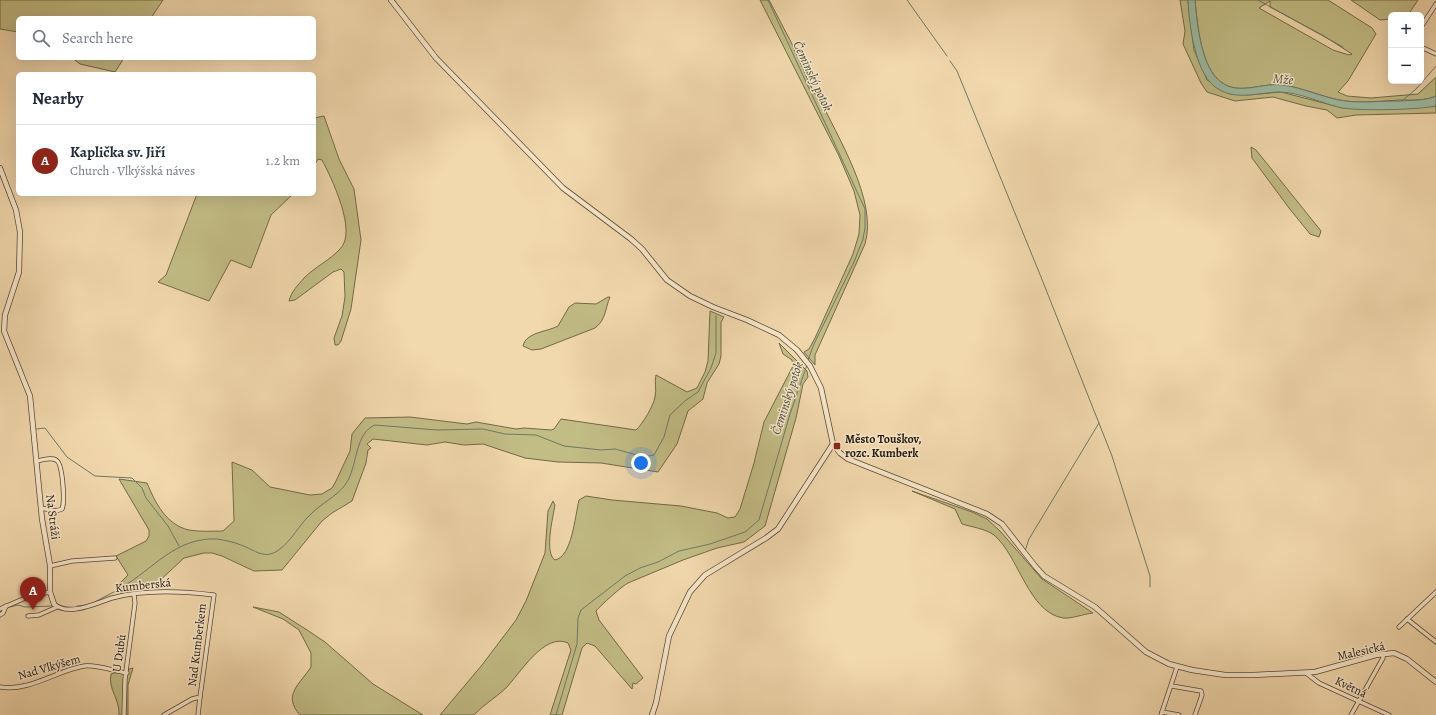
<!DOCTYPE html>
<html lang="en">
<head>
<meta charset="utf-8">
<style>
  body { margin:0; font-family:Alegreya,serif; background:#f6f6f7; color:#1f2937 }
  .controls { position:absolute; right:12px; top:12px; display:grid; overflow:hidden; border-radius:6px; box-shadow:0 4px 16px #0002 }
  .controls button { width:36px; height:36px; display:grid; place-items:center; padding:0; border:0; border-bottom:1px solid #e0e1e3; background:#fff; color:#1f2937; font:20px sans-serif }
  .you { position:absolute; left:641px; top:463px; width:14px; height:14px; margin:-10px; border:3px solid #fff; border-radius:50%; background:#1a73e8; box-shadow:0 0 0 6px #1a73e833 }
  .badge { display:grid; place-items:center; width:26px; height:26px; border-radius:50%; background:#8f2418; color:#fff; font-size:13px; font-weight:700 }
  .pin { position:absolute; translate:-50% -33px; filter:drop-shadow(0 1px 2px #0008) }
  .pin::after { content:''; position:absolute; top:21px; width:14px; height:12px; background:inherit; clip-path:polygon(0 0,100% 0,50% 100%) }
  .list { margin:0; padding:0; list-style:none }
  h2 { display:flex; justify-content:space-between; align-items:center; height:52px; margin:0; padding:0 16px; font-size:17px }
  h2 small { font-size:13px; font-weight:400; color:#747a83 }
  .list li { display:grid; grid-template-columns:26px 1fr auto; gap:12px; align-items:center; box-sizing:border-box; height:72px; padding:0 16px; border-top:1px solid #e0e1e3 }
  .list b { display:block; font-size:15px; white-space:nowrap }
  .list p { margin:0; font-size:13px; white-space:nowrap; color:#747a83 }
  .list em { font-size:13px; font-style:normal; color:#747a83 }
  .icon { flex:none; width:22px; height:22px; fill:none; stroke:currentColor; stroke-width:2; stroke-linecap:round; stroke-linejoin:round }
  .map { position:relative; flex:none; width:1436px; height:715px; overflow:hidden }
  .search { position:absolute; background:#fff; box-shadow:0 4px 16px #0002; left:16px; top:16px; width:300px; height:44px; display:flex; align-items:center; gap:10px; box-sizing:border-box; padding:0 14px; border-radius:6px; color:#747a83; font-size:15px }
  .panel { position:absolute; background:#fff; box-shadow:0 4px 16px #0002; left:16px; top:72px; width:300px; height:124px; border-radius:6px }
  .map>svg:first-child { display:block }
  .green { fill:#c2bc85; stroke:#726a49; fill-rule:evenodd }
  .water { fill:#9dbba4; stroke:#6c7a68 }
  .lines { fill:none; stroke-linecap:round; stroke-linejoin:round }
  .stream { stroke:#6c7a68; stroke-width:1 }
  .minor-casing { stroke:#574835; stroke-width:5 }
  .tertiary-casing { stroke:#574835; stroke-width:6 }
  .minor { stroke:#f7e6ca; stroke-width:3.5 }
  .tertiary { stroke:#f7e6ca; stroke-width:4.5 }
  .poi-dot { fill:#8f2418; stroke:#f7e6ca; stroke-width:1.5 }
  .labels { text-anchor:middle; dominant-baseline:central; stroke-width:3; stroke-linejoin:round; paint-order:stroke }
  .poi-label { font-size:12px; font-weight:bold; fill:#23180d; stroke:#f7e6ca; text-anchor:start }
  .street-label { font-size:12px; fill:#23180d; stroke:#f7e6ca }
  .water-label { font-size:13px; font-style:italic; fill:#4e5142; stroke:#f7e6ca }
</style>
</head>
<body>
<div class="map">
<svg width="1436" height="715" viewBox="0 0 1436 715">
  <rect width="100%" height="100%" fill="#f2d8ad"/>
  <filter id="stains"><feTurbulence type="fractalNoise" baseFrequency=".005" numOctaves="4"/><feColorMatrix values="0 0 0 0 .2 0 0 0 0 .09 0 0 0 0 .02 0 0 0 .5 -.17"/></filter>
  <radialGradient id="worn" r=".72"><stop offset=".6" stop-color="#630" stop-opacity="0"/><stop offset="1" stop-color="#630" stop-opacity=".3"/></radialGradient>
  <!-- green -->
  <g class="green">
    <polygon points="0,0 163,0 151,18 18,18 18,32 0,29"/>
    <path d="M760,0H769L791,42L814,93L819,97C837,137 878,200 865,244L815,355V365L804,352L809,349L815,338L853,254L859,234L860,215L854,191L839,156Z"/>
    <polygon points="1180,0 1188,0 1194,50 1207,80 1230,94 1249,95 1281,92 1343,108 1436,106 1436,113 1356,115 1337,118 1327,110 1306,106 1273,97 1235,101 1207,92 1201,83 1183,44 1185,31"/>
    <path d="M1195,0H1328L1372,28L1376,34L1348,81L1338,92L1347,96L1371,98L1418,94L1436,77V96C1425,101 1412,100 1400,100C1382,101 1363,103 1345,101C1324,98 1304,88 1283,85C1263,82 1239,96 1221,82C1201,68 1197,23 1195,0ZM1270,1V7L1324,36L1352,54L1349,55L1333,50L1259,8Z"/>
    <polygon points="1351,0 1418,0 1408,15 1391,15 1391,19 1380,20"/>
    <polygon points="72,58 124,58 115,72 119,74 112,74 115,72 80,64"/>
    <path d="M324,116L339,159L354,189L361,240L351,309L341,341L338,345H335L334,338L342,316L345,297L344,272L341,269L333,272L295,300L289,301C291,292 298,285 304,278C315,267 330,260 340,249C358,232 331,177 322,160L318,159L314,166V118Z"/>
    <polygon points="1251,147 1256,150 1321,231 1319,237 1310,234 1289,208 1252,158"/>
    <polygon points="197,194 293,194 271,215 251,268 231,260 209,301 158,282 166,275"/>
    <path d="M608,297H610C605,309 606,320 595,328L541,349L532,350L523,346C526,332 547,332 558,326L569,307L575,303L596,304Z"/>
    <path d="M710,311L724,317L721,322V356L719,364L707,383L703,399L688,411L677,444L658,472L601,463L558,462L525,458L483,444L464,445L445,442L427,445L373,439L367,444L371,448L368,450L366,463L352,501L332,513L322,521L282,570L254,571L222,556L212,553H204L184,558L156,584L122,595L118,585L128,575L116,556L146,541L149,536V530L119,479L147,483C155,502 166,525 189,530C199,532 212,531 223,531L234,521L232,462L252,470L270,487L310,495L322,494L332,488L336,481L350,451L352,434L365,418L410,417L467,424L476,422L516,429L524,428L551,430L554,429L561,419L636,430C642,425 654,405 655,397C657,389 654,382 656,375L687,392L697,388L705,372L708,361Z"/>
    <path d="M779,343L807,371L808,377L803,384L796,418L765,526L744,542L717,548L683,560L628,583C622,586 600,606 596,611L599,620L643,678L636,684L633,683L632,689L595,646L587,643L582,648L562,715H550L571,650L568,643C544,632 520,674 505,689C495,698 483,705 474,715H440L482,665L516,620L526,601L545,553L548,511L553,501L555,505C553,517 544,553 555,560C572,557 575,516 579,500L586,496L612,500L681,506L717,513L728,518L735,517L740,509L754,463L764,422L793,366L792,360L783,354Z"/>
    <path d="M912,491L972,512L987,519L1000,531L1042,579L1093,613C1083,614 1072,619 1063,618C1028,612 1019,556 994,535C986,529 972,527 962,524L955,509Z"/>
    <path d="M253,607L279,612L307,630L325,642L373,684L423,715H300C282,695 300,684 311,667V653L299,630L283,619Z"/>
    <path d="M133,668L128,685V715H119C120,699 108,690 111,674Z"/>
  </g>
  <!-- water -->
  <path class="water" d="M1188,0H1195C1197,23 1201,68 1221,82C1239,96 1263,82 1283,85C1304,88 1324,98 1345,101C1363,103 1382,101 1400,101C1412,100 1425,101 1436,96V106C1416,110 1362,111 1342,108C1324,104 1298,92 1280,92C1260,92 1237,101 1218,89C1195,76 1189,24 1188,0Z"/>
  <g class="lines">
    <!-- stream -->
    <g class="stream">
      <polyline points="768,0 865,209 865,228 863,239 854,262 814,344 808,360"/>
      <polyline points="907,0 947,56"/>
      <polyline points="1258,0 1343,47"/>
      <polyline points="950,61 957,71 1041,277 1112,456 1150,576 1150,587"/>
      <polyline points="1402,101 1417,88 1436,66"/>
      <polyline points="36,429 45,428 67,457 95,476 132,478 142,488 146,498 168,526 179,546"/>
      <polyline points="1025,551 1029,539 1099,423"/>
      <path d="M95,602C103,597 113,593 121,588C153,569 176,537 217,539C224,540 234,542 241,545C255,550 265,561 280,549C292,540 299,525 310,515C320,504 336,497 345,485C358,468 354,433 375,425L437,430L483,429L505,434L536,435L564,446L601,450L615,449L644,457L654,455L664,437L670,415L686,400L698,392L711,368L716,353V316"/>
      <polyline points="77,606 88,605"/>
      <polyline points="10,607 18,605 25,607 52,606"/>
      <polyline points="0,611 2,610"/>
      <polyline points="556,715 577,644 578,618 581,610 625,576 640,568 658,562 679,551 710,544 745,532 759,520 790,414 807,365"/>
    </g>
    <defs>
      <g id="minor">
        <polyline points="1421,27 1436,4"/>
        <polyline points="1421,47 1436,54"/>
        <path d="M37,461C42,460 51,457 56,460C63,463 65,502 62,509L56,511L41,508"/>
        <polyline points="50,566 72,561 115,558"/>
        <path d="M54,604C69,617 96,603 112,598C144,589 182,591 214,595L200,697L192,699L164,715"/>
        <polyline points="0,609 30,596 50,592"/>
        <polyline points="0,615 3,613 6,606"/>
        <polyline points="28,616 39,615 57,607"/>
        <polyline points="1407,619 1436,642"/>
        <polyline points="1399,627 1436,592"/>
        <polyline points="1306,673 1319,683 1389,715"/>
        <polyline points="1172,686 1201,691 1202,695 1195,715"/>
        <path d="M0,687C29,692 58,670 84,666C95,664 114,671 127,673"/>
        <polyline points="1162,712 1179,715"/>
        <polyline points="124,715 125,679 135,603 134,595"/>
        <polyline points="198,715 200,697"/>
        <polyline points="1161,715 1177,667"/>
        <polyline points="1351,715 1383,658 1383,654"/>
      </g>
      <g id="tertiary">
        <polyline points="391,0 436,58 563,188 631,239 642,249 667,280 690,296 713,307 747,320 779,335 797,350 810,366 821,388 833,444 840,453 848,459 987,514 1002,524 1035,566 1044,576 1095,607 1146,652 1169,664 1192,670 1225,675 1254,675 1315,672 1376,655 1394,653 1407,659 1436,682"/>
        <polyline points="0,168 16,210 20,232 19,272 5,315 4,331 30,396 42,519 50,565 50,592 54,604"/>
        <polyline points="652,715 656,703 669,636 690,592 705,575 766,538 778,529 833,444"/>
      </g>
    </defs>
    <!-- minor casing -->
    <use href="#minor" class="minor-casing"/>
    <!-- tertiary casing -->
    <use href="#tertiary" class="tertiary-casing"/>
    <!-- minor -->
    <use href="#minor" class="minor"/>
    <!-- tertiary -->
    <use href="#tertiary" class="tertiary"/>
  </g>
  <!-- markers -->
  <rect class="poi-dot" x="833" y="442" width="8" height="8" rx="2"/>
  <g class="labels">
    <!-- poi labels -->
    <g class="poi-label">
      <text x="845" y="439">Město Touškov,<tspan x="845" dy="14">rozc. Kumberk</tspan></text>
    </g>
    <!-- street labels -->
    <g class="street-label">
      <text transform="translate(53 517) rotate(83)">Na Stráži</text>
      <text transform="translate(143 585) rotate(-6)">Kumberská</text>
      <text transform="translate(197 645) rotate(-83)">Nad Kumberkem</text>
      <text transform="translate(1361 651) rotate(-13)">Malesická</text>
      <text transform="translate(119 653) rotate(-82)">U Dubů</text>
      <text transform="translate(49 667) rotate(-16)">Nad Vlkýšem</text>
      <text transform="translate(1351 687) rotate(25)">Květná</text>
    </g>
    <!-- water labels -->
    <g class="water-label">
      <text transform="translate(813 76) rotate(65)">Čeminský potok</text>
      <text transform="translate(1283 79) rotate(5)">Mže</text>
      <text transform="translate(787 398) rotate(-72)">Čeminský potok</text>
    </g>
  </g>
  <rect width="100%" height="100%" filter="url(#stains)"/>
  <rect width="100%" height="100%" fill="url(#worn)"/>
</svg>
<div class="controls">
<button>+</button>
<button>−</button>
</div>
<div class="you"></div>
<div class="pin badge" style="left:33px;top:610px">A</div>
<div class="search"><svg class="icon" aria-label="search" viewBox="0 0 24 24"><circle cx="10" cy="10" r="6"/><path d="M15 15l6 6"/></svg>Search here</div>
<section class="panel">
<h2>Nearby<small></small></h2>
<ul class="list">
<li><span class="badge">A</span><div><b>Kaplička sv. Jiří</b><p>Church · Vlkýšská náves</p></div><em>1.2 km</em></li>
</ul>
</section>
</div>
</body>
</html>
